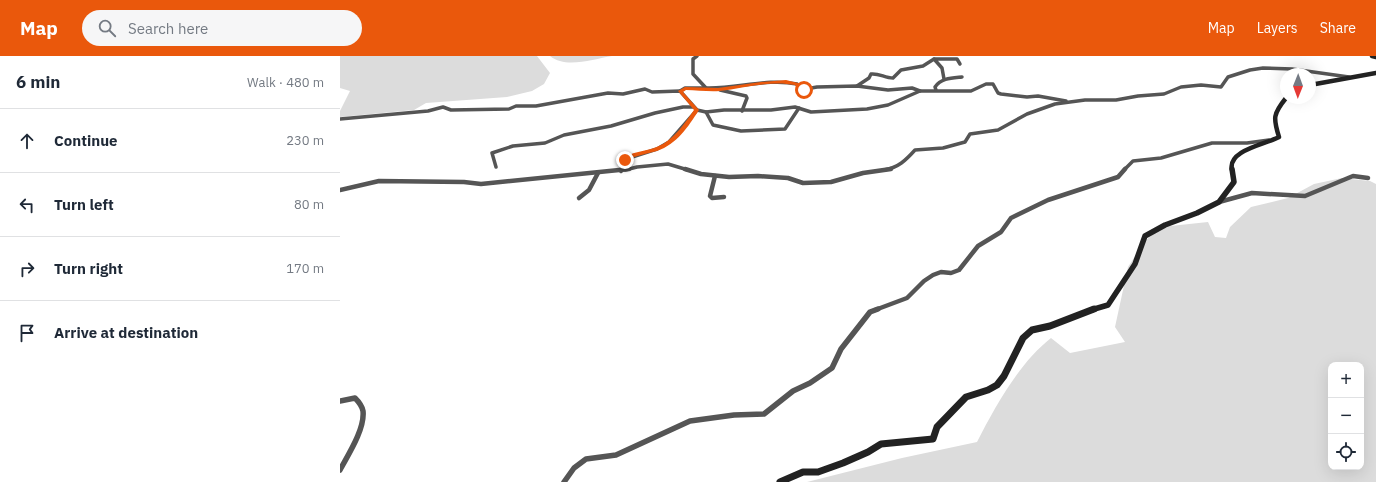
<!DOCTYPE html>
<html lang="en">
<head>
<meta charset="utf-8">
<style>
  body { margin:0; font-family:"IBM Plex Sans",sans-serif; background:#f6f6f7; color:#1f2937 }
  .controls { position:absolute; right:12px; bottom:12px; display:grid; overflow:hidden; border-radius:8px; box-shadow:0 4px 16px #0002 }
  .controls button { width:36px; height:36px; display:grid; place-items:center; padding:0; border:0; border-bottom:1px solid #e0e1e3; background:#fff; color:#1f2937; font:20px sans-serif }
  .compass { position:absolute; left:940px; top:12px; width:36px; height:36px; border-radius:50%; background:#fff; box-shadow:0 4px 16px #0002; rotate:181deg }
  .stop { position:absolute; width:12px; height:12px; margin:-9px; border:3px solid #ea580c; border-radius:50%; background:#fff }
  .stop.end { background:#ea580c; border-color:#fff; box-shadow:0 1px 4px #0008 }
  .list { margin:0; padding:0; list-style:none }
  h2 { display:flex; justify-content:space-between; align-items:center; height:52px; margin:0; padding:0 16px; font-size:17px }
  h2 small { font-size:13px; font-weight:400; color:#747a83 }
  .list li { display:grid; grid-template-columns:26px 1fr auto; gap:12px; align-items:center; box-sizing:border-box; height:64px; padding:0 16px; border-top:1px solid #e0e1e3 }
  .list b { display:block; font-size:15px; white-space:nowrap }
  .list em { font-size:13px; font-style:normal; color:#747a83 }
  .icon { flex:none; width:22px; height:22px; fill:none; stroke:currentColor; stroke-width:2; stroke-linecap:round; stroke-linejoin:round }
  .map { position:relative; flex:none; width:1036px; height:426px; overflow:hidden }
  header { display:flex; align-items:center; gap:24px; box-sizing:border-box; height:56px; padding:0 20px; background:#ea580c; color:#fff }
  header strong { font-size:19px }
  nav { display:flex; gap:22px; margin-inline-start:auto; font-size:14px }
  .search { width:280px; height:36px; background:#f6f6f7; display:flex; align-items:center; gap:10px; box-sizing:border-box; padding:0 14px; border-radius:22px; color:#747a83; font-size:15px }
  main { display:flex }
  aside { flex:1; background:#fff }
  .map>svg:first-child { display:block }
  .green { fill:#dcdcdc; fill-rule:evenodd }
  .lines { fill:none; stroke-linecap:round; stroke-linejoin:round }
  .street-far2 { stroke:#555; stroke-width:3.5 }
  .street-far1 { stroke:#555; stroke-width:4.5 }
  .street { stroke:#555; stroke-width:5.5 }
  .secondary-far2 { stroke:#222; stroke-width:4.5 }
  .secondary-far1 { stroke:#222; stroke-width:5.5 }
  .secondary { stroke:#222; stroke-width:7 }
  .route { fill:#ea580c }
</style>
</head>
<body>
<header>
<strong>Map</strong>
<div class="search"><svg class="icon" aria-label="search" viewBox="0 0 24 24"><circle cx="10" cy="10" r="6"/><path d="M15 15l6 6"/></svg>Search here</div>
<nav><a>Map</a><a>Layers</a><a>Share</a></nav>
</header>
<main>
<aside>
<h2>6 min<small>Walk · 480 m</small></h2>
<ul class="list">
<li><svg class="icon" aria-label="ahead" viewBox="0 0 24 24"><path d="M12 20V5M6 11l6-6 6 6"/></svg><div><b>Continue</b></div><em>230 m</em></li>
<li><svg class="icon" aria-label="left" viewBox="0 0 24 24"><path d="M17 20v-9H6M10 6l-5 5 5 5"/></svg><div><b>Turn left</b></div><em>80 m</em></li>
<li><svg class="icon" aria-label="right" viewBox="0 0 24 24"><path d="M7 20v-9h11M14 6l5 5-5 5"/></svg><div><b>Turn right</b></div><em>170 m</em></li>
<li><svg class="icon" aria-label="arrive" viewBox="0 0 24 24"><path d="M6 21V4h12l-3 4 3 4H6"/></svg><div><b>Arrive at destination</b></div></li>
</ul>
</aside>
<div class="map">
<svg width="1036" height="426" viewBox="0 0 1036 426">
  <rect width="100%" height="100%" fill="#fff"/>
  <!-- green -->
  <g class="green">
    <polygon points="0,0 197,0 210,17 204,28 192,35 167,41 86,47 74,54 0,61 0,55 10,35 0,32"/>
    <path d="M210,0H272C253,3 226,13 210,0Z"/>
    <path d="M1002,122L1030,125L1036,128V426H467L562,402L637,386C655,351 679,307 711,282L730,297L785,286L775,271L788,211L805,185L821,171L868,166L875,181L886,182L890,171L911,151L948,142L974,128ZM991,309H1021V411H991Z"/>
  </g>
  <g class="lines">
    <!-- street-far2 -->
    <g class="street-far2">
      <path d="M357,0L353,3V18L366,32C397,33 427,22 457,28L460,34L477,31L517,30L548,34L572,32L580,35"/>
      <polyline points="604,23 602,12 594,3 617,3 620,8"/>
      <path d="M517,30L529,22L531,18C539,17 545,22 553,22L561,14L583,10L594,3"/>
      <polyline points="380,34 406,40 407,42 402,55"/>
      <path d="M596,34L595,31C601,22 612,22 622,21"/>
      <polyline points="340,35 345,32 366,32"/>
      <polyline points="366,56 373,69 401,75 445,73 459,52"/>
      <polyline points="0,63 88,55 103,51 111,54 169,53 176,50 196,50 268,37 283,38 305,33 312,36 340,35 357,54 366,56 384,54 431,54 455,51 471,56 527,53 548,49 580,35 631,35 646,28 653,28 658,37 661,38 687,41 698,40 726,45"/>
      <polyline points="156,111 152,97 173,90 205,87 224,79 271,70 315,57 343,51 353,51"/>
      <polyline points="282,114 286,110 285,104 289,102 317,93 329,86 357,54"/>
      <polyline points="285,114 297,111 328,108 348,114"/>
      <path d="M544,114C558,112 566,104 575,94L603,92L625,86L630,78L658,74L687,58L715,48L745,44H776L798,40L824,38L841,31L861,29L881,31L888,21L910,14L923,12L952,13L1009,21"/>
      <polyline points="784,114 793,105 821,102 872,87 907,87 929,84"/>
    </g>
    <!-- street-far1 -->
    <g class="street-far1">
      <polyline points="345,113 361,118 389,121 418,120 448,122 463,127 491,126 523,117 551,113"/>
      <polyline points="281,115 283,113"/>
      <polyline points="375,120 370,140 372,142 384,141"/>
      <polyline points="0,134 39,125 124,126 141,128 289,113"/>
      <polyline points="239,142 249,134 258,117"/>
      <polyline points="879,146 912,137 965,140 1013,120 1028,122"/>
      <polyline points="535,254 567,242 584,225 593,219 601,216 611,217 619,214 638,190 661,176 671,162 708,144 778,121 785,113"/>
    </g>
    <!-- street -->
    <g class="street">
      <path d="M0,345L15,342C19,346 22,350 23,355C25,373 8,399 0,414"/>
      <polyline points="224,426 234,412 246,403 276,399 350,365 394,359 424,358 453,335 470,327 492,312 501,293 530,256 538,253"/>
    </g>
    <!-- secondary-far2 -->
    <g class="secondary-far2">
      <polyline points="1032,0 1036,1"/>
      <polyline points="970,29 1036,17"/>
      <path d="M892,114C887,94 927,88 939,81C933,62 933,58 946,42"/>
    </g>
    <!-- secondary-far1 -->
    <polyline class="secondary-far1" points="751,254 768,249 795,208 805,180 825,169 857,157 879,146 894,126 892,113"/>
    <!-- secondary -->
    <polyline class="secondary" points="440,426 463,416 478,416 503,407 528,396 541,388 593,383 597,371 626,341 648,334 657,329 664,320 683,282 692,274 710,270 754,253"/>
  </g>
  <!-- route -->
  <path class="route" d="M446,24L458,27L462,32L466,34L464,36L458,35L455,29C431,24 405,32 380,35C369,36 357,34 346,34L343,36L359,54C348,71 337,88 317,95C306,98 296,99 287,105L282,104C291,95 303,96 314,92C332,86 343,70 354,54L338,35L345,31L378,32L421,26Z"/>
</svg>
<div class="controls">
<button>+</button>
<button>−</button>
<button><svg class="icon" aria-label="locate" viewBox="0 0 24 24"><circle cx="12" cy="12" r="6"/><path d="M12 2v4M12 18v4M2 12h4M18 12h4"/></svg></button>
</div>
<svg class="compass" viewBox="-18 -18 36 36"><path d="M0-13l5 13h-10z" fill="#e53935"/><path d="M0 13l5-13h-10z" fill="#747a83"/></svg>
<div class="stop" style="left:464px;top:34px"></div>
<div class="stop end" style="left:285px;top:104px"></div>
</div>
</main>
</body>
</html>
